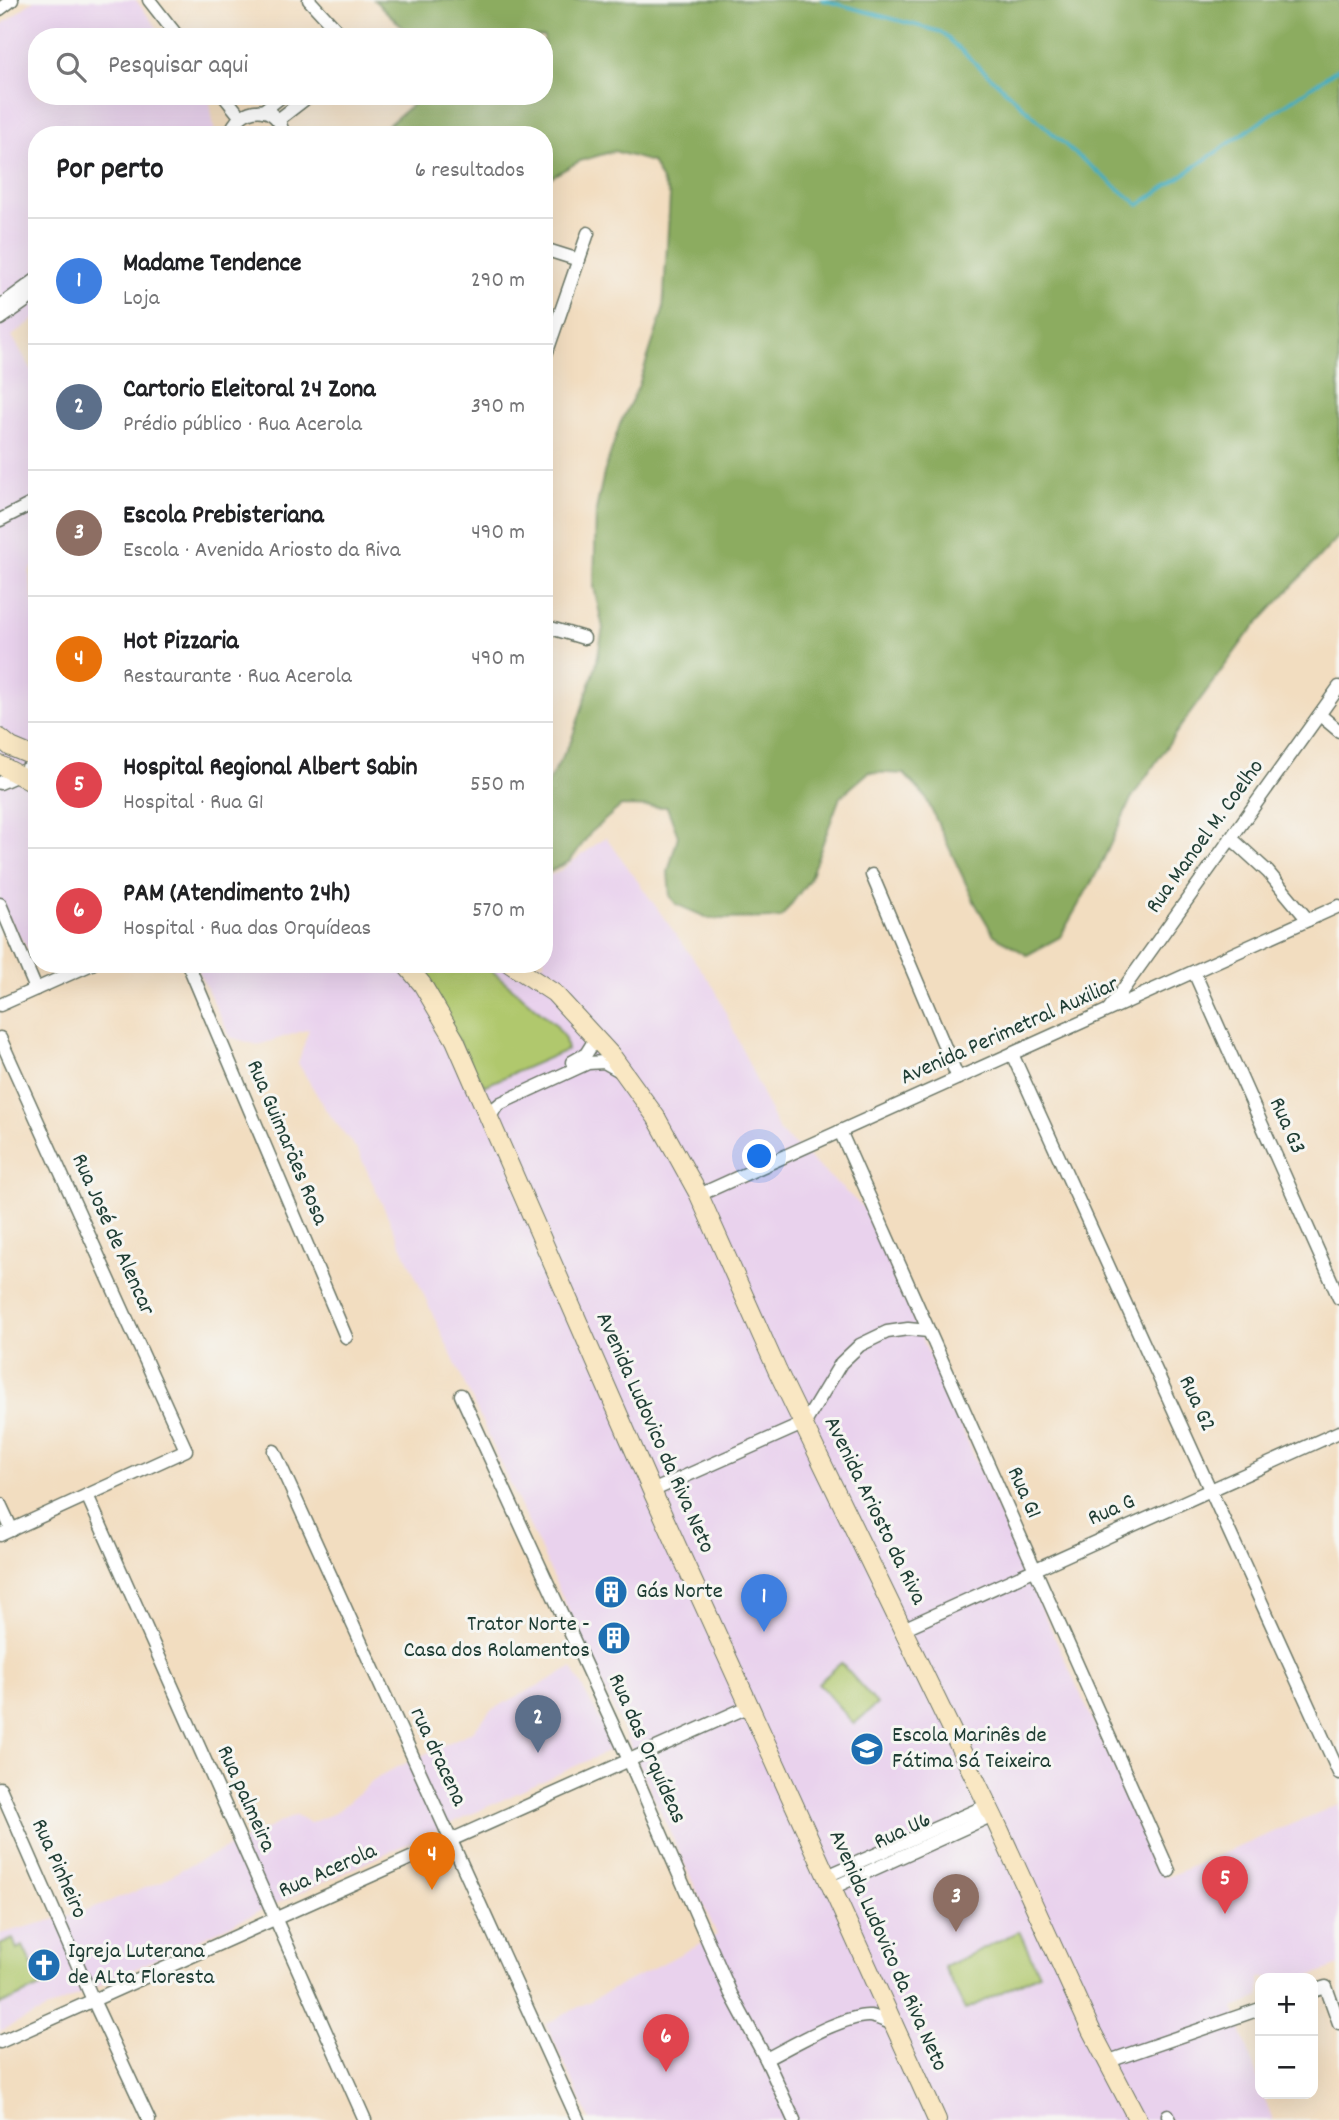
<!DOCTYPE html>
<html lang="pt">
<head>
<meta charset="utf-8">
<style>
  body { margin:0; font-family:Dekko,sans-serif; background:#f6f6f6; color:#202124 }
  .controls { position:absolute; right:21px; bottom:21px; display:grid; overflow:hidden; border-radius:14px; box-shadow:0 7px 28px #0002 }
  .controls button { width:63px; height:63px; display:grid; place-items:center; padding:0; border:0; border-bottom:2px solid #e0e0e0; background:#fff; color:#202124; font:35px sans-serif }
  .you { position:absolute; left:760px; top:1157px; width:24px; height:24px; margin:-18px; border:5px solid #fff; border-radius:50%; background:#1a73e8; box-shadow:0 0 0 10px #1a73e833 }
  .badge { display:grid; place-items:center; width:46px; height:46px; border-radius:50%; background:#2563eb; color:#fff; font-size:23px; font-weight:700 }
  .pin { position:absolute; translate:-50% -58px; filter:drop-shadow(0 2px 4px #0008) }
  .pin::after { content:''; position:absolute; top:37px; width:24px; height:21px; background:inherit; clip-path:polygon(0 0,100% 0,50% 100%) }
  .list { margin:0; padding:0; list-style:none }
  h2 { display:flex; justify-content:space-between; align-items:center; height:91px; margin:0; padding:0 28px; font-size:30px }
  h2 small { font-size:23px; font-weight:400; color:#757577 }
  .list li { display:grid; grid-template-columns:46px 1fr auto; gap:21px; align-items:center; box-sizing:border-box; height:126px; padding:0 28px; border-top:2px solid #e0e0e0 }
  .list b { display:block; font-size:26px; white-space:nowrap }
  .list p { margin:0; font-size:23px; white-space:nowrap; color:#757577 }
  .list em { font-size:23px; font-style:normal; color:#757577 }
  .icon { flex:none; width:38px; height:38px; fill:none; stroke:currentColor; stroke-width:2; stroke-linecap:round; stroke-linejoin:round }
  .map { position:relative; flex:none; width:1339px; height:2120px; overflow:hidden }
  .search { position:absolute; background:#fff; box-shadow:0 7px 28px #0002; left:28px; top:28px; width:525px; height:77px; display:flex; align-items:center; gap:18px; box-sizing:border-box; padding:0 24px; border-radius:28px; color:#757577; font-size:26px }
  .panel { position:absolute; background:#fff; box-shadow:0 7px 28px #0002; left:28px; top:126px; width:525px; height:847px; border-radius:28px }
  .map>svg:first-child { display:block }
  .built { fill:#e9d2ed }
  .green { fill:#b0c86d; stroke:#688250; stroke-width:2 }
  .forest { fill:#8cac60; stroke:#56744a; stroke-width:2 }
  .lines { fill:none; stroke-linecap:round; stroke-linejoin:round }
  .stream { stroke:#43aec2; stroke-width:3.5 }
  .street-casing { stroke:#697565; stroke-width:15 }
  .secondary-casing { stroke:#697565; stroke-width:20 }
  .street { stroke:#fff; stroke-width:12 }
  .secondary { stroke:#f9e7c3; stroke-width:18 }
  .labels { text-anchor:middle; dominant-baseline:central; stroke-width:6; stroke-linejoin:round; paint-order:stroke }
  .street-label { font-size:23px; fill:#1f3d34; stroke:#f6f6f2 }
  .poi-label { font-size:23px; fill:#1f3d34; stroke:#f6f6f2; text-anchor:start }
</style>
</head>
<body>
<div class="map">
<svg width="1339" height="2120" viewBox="0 0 1339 2120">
  <rect width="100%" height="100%" fill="#f6f6f2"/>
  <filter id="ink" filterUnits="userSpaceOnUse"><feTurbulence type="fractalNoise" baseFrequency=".0143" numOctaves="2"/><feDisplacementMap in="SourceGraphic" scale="14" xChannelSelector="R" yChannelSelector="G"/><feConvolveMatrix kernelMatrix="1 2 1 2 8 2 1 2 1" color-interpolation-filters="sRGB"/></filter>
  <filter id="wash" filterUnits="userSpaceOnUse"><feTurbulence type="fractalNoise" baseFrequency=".00686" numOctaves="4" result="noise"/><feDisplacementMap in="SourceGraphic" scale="28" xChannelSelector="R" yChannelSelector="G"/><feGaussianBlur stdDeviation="1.57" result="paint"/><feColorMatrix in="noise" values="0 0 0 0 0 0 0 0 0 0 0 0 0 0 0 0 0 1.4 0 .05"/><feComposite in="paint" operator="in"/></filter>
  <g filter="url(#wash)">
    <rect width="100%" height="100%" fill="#f2ddc0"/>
    <!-- built -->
    <g class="built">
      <polygon points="34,0 136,0 164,37 37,37 37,96 209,96 215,135 37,135 37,317 12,336 37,379 37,563 29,571 37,630 37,964 0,905 0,26"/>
      <polygon points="606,837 715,989 779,1131 865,1209 1033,1590 1165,1878 1339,1804 1339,1965 1306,1978 1260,1978 1260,1997 1234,2008 1260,2085 1260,2094 1263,2094 1273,2120 590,2120 546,2024 717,1935 358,1151 326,1110 298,1063 309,1029 258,1045 230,1037 195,964 544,964 544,877 557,873"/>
      <polygon points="572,1668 615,1748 0,2031 0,1934 76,1914 161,1882 182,1869 296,1815 310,1823 335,1813 379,1776 473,1731 491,1710"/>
    </g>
    <!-- green -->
    <g class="green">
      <polygon points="414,964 484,964 556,1025 565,1039 567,1050 484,1086"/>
      <polygon points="841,1663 877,1704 854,1724 818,1683"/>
      <polygon points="1019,1931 1039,1974 965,2010 944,1967"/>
      <polygon points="13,1939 17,1949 23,1946 42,1986 0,2005 0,1945"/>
    </g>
    <!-- forest -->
    <polygon class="forest" points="374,0 1339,0 1339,536 1248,634 1178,730 1131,799 1099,869 1060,937 1027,955 994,935 975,903 925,796 904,774 869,772 840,797 809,880 781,918 710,919 676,904 670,896 668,872 678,836 667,807 621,806 592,831 570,861 544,875 544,790 571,741 596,666 603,628 594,587 596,510 604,473 620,424 638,387 663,311 670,196 652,162 614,151 580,161 544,181 544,135 376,135 413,104 418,96 544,96 544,37 413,37"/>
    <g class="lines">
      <!-- stream -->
      <polyline class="stream" points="823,0 941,32 1072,151 1139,205 1339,68"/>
    </g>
  </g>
  <g filter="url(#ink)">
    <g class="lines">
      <defs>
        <g id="street">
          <polyline points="149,0 178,37"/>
          <polyline points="309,0 343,37"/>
          <polyline points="0,9 12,0"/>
          <polyline points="224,96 240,116"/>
          <polyline points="263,111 282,96"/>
          <polyline points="278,120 309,96"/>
          <path d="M230,135C238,103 280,102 283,135"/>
          <polyline points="544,249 579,260"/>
          <polyline points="0,306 37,279"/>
          <polyline points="0,319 37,293"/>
          <polyline points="544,360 588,233"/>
          <polyline points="0,520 37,501"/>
          <polyline points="544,626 584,638"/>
          <polyline points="1320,715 1339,731"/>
          <polyline points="0,783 18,775 37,762"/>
          <polyline points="1231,838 1268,872 1308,920"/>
          <polyline points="872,875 958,1078"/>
          <polyline points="0,904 36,989"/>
          <polyline points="188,964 346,1337"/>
          <polyline points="1194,972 1339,1298"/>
          <polyline points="0,1005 92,964"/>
          <polyline points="1109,1009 1339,687"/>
          <polyline points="0,1038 186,1450 0,1535"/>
          <polyline points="1012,1054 1339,1773"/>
          <polyline points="572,1062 586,1054 596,1038"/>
          <polyline points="489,1120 495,1108 501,1103 588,1063 604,1062 620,1071"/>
          <polyline points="840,1131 1169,1871"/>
          <polyline points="699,1195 1339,906"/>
          <polyline points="461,1395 629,1760 731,1994 766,2059 794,2120"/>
          <polyline points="274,1451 578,2120"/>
          <polyline points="652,1491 805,1423 841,1363 860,1345 887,1332 908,1329 928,1331"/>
          <polyline points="87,1495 365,2120"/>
          <polyline points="0,1504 12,1530"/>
          <polyline points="903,1629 1339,1432"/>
          <polyline points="0,1788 93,2000 149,2120"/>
          <polyline points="827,1876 988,1805"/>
          <polyline points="832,1888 993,1815"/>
          <polyline points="1313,1991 1326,1987 1339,2023"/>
          <polyline points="0,2042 750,1706"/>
          <path d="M766,2059C790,2047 845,2014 870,2016C877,2017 885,2021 891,2023"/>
          <polyline points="1109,2061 1260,2009"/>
          <polyline points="1168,2115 1170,2120"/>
        </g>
        <g id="secondary">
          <polyline points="0,738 11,747 37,758"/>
          <polyline points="0,765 37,785"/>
          <polyline points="405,964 422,984 455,1040 652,1491 937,2120"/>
          <polyline points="510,964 554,993 612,1056 656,1117 699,1195 778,1372 995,1820 1091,2030 1138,2120"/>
        </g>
      </defs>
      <!-- street casing -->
      <use href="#street" class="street-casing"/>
      <!-- secondary casing -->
      <use href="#secondary" class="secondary-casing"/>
      <!-- street -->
      <use href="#street" class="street"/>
      <!-- secondary -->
      <use href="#secondary" class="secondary"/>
    </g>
  </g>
  <!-- icons -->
  <defs>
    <symbol id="building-disc" viewBox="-11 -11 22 22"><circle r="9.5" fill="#1f6fb2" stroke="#f6f6f2"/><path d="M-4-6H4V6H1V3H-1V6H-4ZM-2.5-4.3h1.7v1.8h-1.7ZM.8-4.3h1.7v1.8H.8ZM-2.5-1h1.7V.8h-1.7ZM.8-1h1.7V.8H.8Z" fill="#fff"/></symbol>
    <symbol id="school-disc" viewBox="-11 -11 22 22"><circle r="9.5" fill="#1f6fb2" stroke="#f6f6f2"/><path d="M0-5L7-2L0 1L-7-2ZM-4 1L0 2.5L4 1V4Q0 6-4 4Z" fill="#fff"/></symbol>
    <symbol id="church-disc" viewBox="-11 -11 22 22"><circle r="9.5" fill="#1f6fb2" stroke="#f6f6f2"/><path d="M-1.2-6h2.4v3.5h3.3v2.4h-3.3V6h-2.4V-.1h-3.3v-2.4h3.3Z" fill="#fff"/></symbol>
  </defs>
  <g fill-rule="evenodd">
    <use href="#building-disc" x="592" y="1573" width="38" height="38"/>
    <use href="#building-disc" x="595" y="1619" width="38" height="38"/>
    <use href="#school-disc" x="848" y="1730" width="38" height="38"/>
    <use href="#church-disc" x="25" y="1946" width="38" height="38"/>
  </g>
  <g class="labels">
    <!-- street labels -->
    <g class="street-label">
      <text transform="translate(1206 837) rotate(-54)">Rua Manoel M. Coelho</text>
      <text transform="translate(1010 1032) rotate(-24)">Avenida Perimetral Auxiliar</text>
      <text transform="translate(1286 1126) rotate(66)">Rua G3</text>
      <text transform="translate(286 1143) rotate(67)">Rua Guimarães Rosa</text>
      <text transform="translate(112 1235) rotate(66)">Rua José de Alencar</text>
      <text transform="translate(1196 1404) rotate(65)">Rua G2</text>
      <text transform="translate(654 1433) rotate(66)">Avenida Ludovico da Riva Neto</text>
      <text transform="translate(1023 1493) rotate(66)">Rua G1</text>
      <text transform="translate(874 1511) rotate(64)">Avenida Ariosto da Riva</text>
      <text transform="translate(1112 1511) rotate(-24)">Rua G</text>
      <text transform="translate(646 1749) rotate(66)">Rua das Orquídeas</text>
      <text transform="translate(437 1757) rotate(65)">rua dracena</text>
      <text transform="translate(245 1799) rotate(66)">Rua palmeira</text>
      <text transform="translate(903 1832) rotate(-25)">Rua U6</text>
      <text transform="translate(58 1869) rotate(66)">Rua Pinheiro</text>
      <text transform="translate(328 1872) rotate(-24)">Rua Acerola</text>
      <text transform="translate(887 1951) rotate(66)">Avenida Ludovico da Riva Neto</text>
    </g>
    <!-- poi labels -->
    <g class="poi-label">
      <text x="636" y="1592">Gás Norte</text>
      <text x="590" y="1625" text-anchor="end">Trator Norte -<tspan x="590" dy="26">Casa dos Rolamentos</tspan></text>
      <text x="892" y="1736">Escola Marinês de<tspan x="892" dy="26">Fátima Sá Teixeira</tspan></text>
      <text x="68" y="1952">Igreja Luterana<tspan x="68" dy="26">de ALta Floresta</tspan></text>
    </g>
  </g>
</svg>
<div class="controls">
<button>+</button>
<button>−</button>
</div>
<div class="you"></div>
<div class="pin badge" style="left:764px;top:1632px;background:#3f7fe0">1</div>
<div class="pin badge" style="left:538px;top:1753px;background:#5c6f8a">2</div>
<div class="pin badge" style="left:956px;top:1932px;background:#8d6e63">3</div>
<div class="pin badge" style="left:432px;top:1890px;background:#e8710a">4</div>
<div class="pin badge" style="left:1225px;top:1914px;background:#e0444e">5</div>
<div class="pin badge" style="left:666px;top:2072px;background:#e0444e">6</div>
<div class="search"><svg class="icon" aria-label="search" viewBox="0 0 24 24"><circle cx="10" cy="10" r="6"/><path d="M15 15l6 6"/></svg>Pesquisar aqui</div>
<section class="panel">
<h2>Por perto<small>6 resultados</small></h2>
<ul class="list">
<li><span class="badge" style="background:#3f7fe0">1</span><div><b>Madame Tendence</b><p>Loja</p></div><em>290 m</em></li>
<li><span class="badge" style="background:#5c6f8a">2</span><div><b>Cartorio Eleitoral 24 Zona</b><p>Prédio público · Rua Acerola</p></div><em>390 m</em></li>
<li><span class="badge" style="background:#8d6e63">3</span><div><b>Escola Prebisteriana</b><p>Escola · Avenida Ariosto da Riva</p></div><em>490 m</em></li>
<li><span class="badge" style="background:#e8710a">4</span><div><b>Hot Pizzaria</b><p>Restaurante · Rua Acerola</p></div><em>490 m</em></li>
<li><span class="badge" style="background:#e0444e">5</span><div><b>Hospital Regional Albert Sabin</b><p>Hospital · Rua G1</p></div><em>550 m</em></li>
<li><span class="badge" style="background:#e0444e">6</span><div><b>PAM (Atendimento 24h)</b><p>Hospital · Rua das Orquídeas</p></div><em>570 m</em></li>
</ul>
</section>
</div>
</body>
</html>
